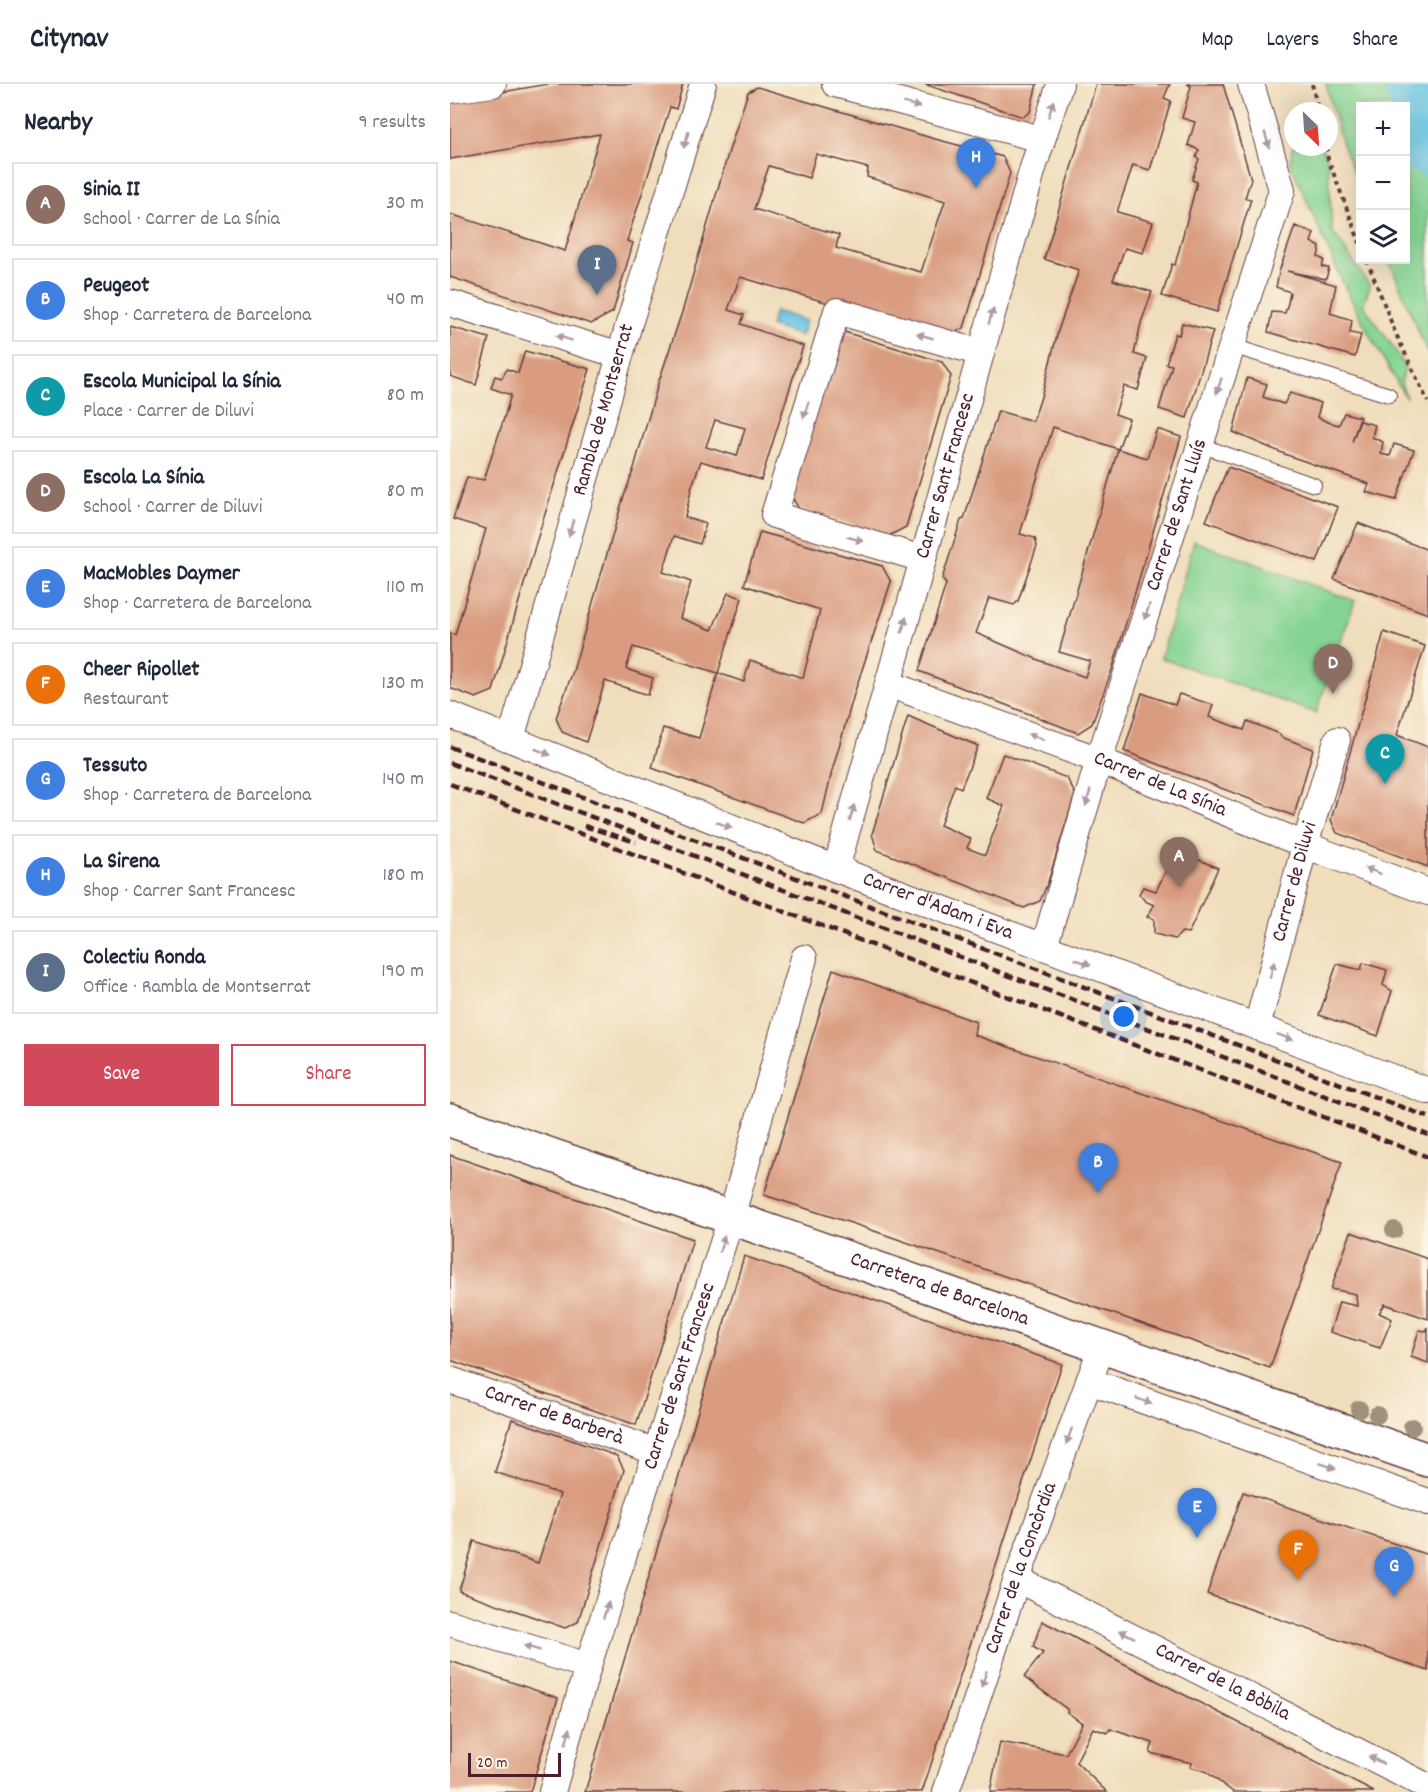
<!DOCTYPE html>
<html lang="en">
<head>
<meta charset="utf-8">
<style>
  body { margin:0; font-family:Dekko,sans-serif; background:#f2f2f3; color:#1f2937 }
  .controls { position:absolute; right:18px; top:18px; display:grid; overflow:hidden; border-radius:0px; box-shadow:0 6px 24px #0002 }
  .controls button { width:54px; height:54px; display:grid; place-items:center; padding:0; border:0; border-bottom:2px solid #e0e1e3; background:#fff; color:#1f2937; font:30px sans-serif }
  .compass { position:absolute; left:834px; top:18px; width:54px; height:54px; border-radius:50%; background:#fff; box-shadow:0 6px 24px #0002; rotate:155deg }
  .scale { position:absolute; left:18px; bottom:15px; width:93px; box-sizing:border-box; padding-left:6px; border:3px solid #4a1f2b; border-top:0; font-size:16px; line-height:21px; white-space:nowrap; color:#4a1f2b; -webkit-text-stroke:4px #fcf5e5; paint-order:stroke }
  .you { position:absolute; left:674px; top:933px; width:21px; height:21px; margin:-15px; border:4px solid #fff; border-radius:50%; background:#1a73e8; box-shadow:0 0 0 9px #1a73e833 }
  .badge { display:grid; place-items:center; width:39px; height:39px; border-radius:50%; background:#d1495b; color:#fff; font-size:20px; font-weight:700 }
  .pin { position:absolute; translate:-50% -50px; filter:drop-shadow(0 2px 3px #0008) }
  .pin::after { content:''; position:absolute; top:32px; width:21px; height:18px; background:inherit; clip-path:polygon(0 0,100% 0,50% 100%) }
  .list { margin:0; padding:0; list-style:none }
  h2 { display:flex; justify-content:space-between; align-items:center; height:78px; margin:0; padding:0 24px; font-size:26px }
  h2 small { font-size:20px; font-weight:400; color:#747a83 }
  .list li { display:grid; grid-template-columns:39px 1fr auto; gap:18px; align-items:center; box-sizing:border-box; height:84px; margin:0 12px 12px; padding:0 12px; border:2px solid #e0e1e3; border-radius:0px }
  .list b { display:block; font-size:22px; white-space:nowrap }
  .list p { margin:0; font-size:20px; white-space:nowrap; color:#747a83 }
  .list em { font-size:20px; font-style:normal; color:#747a83 }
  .actions { display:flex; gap:12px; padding:18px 24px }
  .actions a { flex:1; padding:14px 0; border:2px solid #d1495b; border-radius:0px; text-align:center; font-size:21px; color:#d1495b }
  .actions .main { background:#d1495b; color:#fff }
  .icon { flex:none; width:33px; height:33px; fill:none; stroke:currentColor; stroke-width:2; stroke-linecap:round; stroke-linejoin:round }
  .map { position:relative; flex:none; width:978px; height:1708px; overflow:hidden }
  header { display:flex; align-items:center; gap:36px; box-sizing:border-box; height:84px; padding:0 30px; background:#fff; border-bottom:2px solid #e0e1e3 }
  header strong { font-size:28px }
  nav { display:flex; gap:33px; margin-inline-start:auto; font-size:21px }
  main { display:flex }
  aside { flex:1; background:#fff }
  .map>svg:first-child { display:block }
  .green { fill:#85d494; stroke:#687a60; stroke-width:1.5 }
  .water { fill:#66c4e4; stroke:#587288; stroke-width:1.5 }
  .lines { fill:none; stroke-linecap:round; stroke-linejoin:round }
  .river { stroke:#66c4e4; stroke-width:56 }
  .building { fill:#d99c80; fill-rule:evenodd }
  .service-casing { stroke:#633c41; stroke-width:16 }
  .minor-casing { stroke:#633c41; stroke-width:28 }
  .secondary-casing { stroke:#633c41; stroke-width:36 }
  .path { stroke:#633c41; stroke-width:4; stroke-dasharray:4.5 4.5; stroke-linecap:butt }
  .service { stroke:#fff; stroke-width:14 }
  .minor { stroke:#fff; stroke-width:26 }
  .secondary { stroke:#fff; stroke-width:33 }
  .rail { stroke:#4a1f2b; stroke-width:4.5; stroke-dasharray:9 4.5; stroke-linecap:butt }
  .tree { fill:#9f927d }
  .oneway { fill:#ae9aa0 }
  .labels { text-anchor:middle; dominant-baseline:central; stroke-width:4.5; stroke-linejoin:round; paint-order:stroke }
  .street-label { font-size:21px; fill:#4a1f2b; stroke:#fcf5e5 }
</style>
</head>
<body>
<header>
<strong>Citynav</strong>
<nav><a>Map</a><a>Layers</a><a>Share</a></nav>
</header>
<main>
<aside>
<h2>Nearby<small>9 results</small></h2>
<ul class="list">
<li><span class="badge" style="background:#8d6e63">A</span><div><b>Sinia II</b><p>School · Carrer de La Sínia</p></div><em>30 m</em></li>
<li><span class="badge" style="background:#3f7fe0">B</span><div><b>Peugeot</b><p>Shop · Carretera de Barcelona</p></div><em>40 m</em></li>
<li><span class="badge" style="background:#0f9aa8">C</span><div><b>Escola Municipal la Sínia</b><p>Place · Carrer de Diluvi</p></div><em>80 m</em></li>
<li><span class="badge" style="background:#8d6e63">D</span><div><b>Escola La Sínia</b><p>School · Carrer de Diluvi</p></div><em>80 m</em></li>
<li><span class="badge" style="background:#3f7fe0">E</span><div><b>MacMobles Daymer</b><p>Shop · Carretera de Barcelona</p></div><em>110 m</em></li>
<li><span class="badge" style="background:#e8710a">F</span><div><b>Cheer Ripollet</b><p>Restaurant</p></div><em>130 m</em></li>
<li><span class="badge" style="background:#3f7fe0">G</span><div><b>Tessuto</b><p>Shop · Carretera de Barcelona</p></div><em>140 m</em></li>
<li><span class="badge" style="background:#3f7fe0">H</span><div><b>La Sirena</b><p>Shop · Carrer Sant Francesc</p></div><em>180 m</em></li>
<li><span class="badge" style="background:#5c6f8a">I</span><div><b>Colectiu Ronda</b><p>Office · Rambla de Montserrat</p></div><em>190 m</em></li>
</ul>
<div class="actions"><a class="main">Save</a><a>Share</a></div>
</aside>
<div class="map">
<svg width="978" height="1708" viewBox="0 0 978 1708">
  <rect width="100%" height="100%" fill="#fcf5e5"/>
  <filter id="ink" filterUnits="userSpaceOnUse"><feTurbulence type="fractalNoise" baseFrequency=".0167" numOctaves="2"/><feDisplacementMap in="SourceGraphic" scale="12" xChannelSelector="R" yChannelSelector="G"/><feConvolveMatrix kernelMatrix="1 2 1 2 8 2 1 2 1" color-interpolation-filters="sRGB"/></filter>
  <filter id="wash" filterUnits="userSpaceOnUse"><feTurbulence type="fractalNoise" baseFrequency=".008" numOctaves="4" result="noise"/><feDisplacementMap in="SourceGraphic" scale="24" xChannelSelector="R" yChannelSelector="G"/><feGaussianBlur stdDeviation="1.35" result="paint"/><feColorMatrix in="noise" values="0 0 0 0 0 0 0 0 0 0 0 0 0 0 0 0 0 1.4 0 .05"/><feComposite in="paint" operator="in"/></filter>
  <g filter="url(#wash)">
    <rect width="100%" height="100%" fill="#f0ddbb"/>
    <!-- green -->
    <g class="green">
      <polygon points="876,0 978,0 978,271 939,176 956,176 956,22 910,22 910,104 891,57"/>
      <polygon points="843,60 843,63 871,63 878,75 882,147 920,202 913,221 945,266 955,284 951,298 956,314 919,250 894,201 840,79"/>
      <polygon points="744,457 905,517 866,629 711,574"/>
    </g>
    <!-- water -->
    <polygon class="water" points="325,227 356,237 351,252 320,242"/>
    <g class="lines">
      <!-- river -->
      <polyline class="river" points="963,0 978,64"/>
    </g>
    <g id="blocks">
      <!-- building -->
      <g class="building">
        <polygon points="98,0 233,0 226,25 220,23 178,153 177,157 183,159 163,228 141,240 0,193 0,130 115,167 150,50 0,75 0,17"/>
        <polygon points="474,0 587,0 580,28 573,33"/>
        <polygon points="646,0 720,0 714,14 721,17 700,86 683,81 667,128 703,138 693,169 675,164 663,196 702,208 691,239 684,270 697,274 688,306 674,302 665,330 679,335 668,365 603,343 570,450 585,454 587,462 568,517 564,521 539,514 526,549 591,577 635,593 640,577 609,568 668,365 697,374 707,345 731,353 663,583 642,640 628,649 469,587 496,500 492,495 511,436 514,435 548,327 583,337 592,310 608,247 629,186 594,175"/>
        <polygon points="737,0 773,0 801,95 795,114 801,115 767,228 712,212 722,180 725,181 747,98 742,96 749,75 746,73 749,66 738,61 745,38 732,34 741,2"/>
        <path d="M307,3L485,55L553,73L560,89L514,244L494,253L290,193L278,226L294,231L291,240L353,262L311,396L251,377L242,402L235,433L256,440L250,460L224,452L213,488L241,498L230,534L262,546L278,509L292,514L268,589L294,598L300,576L353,594L370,526L294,501L310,448L432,482L441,498L405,607L382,687L372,730L354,739L202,684L213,644L249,654L268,589L183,563L176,585L203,594L198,611L155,597L136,658L112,648L106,634L123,587L173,415L184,384L208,300L233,225L278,70L298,8ZM366,70L418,84L417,93L495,117L471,188L386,164L389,151L304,125L319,82L359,94ZM265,336L295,344L287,372L256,363Z"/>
        <polygon points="845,142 864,149 861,158 870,163 868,173 874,176 872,183 879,184 876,195 837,187 886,201 880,229 902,236 900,249 911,251 905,273 818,248 822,228 835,229 838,219 840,208 826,203 830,185"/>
        <polygon points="732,239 763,247 737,334 709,325 722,281 716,280 725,250 729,251"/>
        <polygon points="0,243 39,254 26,301 0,292"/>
        <polygon points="391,247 492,278 501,292 456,443 439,452 349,425 341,411"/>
        <polygon points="75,267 140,285 86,459 43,607 26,614 0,604 0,549 5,551 36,445 3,435 17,393 34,396 55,331 61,311 41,304 45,292 52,294 57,285 68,289"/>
        <polygon points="797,294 817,300 813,313 824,317 834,320 840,309 871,319 867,333 878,338 889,341 894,329 910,333 902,358 910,337 925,341 922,353 933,358 931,370 940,372 944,360 964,366 946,416 916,408 919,400 837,371 783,348"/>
        <polygon points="778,383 888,423 867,478 756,437"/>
        <polygon points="908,439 978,466 978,530 884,495"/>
        <polygon points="934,548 975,562 947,651 978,663 978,783 887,749 881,736"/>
        <polygon points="692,609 725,621 729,610 763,621 759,633 794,646 797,637 830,650 831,653 863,665 844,732 674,667"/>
        <polygon points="458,632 528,662 511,704 505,701 490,741 521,755 517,764 535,771 554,722 536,714 553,670 617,694 625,710 598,798 590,817 574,824 427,766 422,750"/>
        <polygon points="726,766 768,784 741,844 738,849 732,848 725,855 704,850 704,835 697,833 704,821 695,817 689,810 693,803 706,807"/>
        <polygon points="913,879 937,886 933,901 942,907 928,952 869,931 887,880 911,886"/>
        <polygon points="383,885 526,938 524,951 892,1078 820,1284 404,1140 314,1111"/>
        <polygon points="0,1071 243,1155 186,1341 0,1276"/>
        <polygon points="901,1148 978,1175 978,1235 935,1220 929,1229 942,1235 930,1264 880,1248 889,1218 907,1222 906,1210 881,1205"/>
        <polygon points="294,1172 612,1280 472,1708 135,1708"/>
        <polygon points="978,1243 978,1279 961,1273 969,1246 976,1247"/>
        <polygon points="62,1335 167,1372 174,1386 128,1538 115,1544 9,1507 24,1457 88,1479 110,1410 45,1388"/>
        <polygon points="793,1408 978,1471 978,1587 757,1510"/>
        <polygon points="592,1537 719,1603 924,1708 783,1708 755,1687 740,1683 742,1679 700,1669 703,1659 660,1645 658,1649 643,1644 626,1678 657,1708 540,1708 550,1658 616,1670 632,1639 617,1628 618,1626 574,1593 593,1569 583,1563"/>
        <polygon points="0,1577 108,1614 80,1708 0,1708"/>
      </g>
    </g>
  </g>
  <g filter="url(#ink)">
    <use href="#blocks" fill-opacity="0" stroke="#633c41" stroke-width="1.5"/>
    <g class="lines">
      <defs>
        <g id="service">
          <polyline points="782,262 939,311"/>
          <polyline points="750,361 864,401"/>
        </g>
        <g id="minor">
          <polyline points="385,0 591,55"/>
          <polyline points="0,6 43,0"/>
          <polyline points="0,219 170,271"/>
          <polyline points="473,475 324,431 387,227 531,269"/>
          <path id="s1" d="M438,600L649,676L855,761L978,808"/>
          <path id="s2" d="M0,631L386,785L978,1007"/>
          <path id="s3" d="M61,655L179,240L253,0"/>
          <path id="s4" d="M386,785L583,84L610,0"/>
          <path id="s5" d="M594,863L649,676L832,106L801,0"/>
          <path id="s6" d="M807,943L855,761L887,656"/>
          <path id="s7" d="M0,1296L207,1368"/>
          <polyline points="639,1297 978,1418"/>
          <path id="s8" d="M567,1495L978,1703"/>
          <polyline points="0,1539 138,1582"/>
          <path id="s9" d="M102,1708L138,1582L281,1134L354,874"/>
          <path id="s10" d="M496,1708L567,1495L652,1262"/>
        </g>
        <g id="secondary">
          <path id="s11" d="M0,1036L978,1376"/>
        </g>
      </defs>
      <!-- service casing -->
      <use href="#service" class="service-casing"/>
      <!-- minor casing -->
      <use href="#minor" class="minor-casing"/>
      <!-- secondary casing -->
      <use href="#secondary" class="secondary-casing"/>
      <!-- path -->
      <g class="path">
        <polyline points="862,0 868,27"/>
        <polyline points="876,63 878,75 910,159"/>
        <polyline points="917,176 945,248 978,318"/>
      </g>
      <!-- service -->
      <use href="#service" class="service"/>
      <!-- minor -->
      <use href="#minor" class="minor"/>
      <!-- secondary -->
      <use href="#secondary" class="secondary"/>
      <!-- rail -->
      <g class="rail">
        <polyline points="0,663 978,1033"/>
        <polyline points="0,679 978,1051"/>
        <polyline points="0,700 978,1073"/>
        <polyline points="134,742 186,758"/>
      </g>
    </g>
    <!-- trees -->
    <g class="tree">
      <circle cx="944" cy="1146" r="9"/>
      <circle cx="909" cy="1325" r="9"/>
      <circle cx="927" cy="1331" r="9"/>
      <circle cx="962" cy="1343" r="9"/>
    </g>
    <!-- one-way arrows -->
    <defs><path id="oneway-solid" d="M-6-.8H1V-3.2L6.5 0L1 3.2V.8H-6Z" transform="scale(1.5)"/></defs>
    <g class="oneway">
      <use href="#oneway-solid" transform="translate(462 21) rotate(15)"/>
      <use href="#oneway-solid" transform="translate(601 25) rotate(-72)"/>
      <use href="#oneway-solid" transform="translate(236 56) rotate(107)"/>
      <use href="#oneway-solid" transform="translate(817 56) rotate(74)"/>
      <use href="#oneway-solid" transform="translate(541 232) rotate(-74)"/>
      <use href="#oneway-solid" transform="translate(475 252) rotate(-164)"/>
      <use href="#oneway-solid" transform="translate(114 254) rotate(-163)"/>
      <use href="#oneway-solid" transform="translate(769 302) rotate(108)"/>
      <use href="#oneway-solid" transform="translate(356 326) rotate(107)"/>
      <use href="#oneway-solid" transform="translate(121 444) rotate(106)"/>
      <use href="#oneway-solid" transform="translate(405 455) rotate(16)"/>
      <use href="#oneway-solid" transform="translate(697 528) rotate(108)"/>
      <use href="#oneway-solid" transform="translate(454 541) rotate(-74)"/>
      <use href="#oneway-solid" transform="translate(586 653) rotate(-160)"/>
      <use href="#oneway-solid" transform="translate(93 668) rotate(22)"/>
      <use href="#oneway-solid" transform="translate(638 714) rotate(107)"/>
      <use href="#oneway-solid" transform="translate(402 729) rotate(-74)"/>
      <use href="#oneway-solid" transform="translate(274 741) rotate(22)"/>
      <use href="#oneway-solid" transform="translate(923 787) rotate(-159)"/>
      <use href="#oneway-solid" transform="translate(633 878) rotate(21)"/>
      <use href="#oneway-solid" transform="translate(822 886) rotate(-75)"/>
      <use href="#oneway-solid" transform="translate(835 953) rotate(20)"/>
      <use href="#oneway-solid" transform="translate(272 1160) rotate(-73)"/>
      <use href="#oneway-solid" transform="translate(694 1317) rotate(20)"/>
      <use href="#oneway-solid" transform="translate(619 1352) rotate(110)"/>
      <use href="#oneway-solid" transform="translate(878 1382) rotate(19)"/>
      <use href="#oneway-solid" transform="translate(156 1526) rotate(-72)"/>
      <use href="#oneway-solid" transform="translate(677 1550) rotate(-153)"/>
      <use href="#oneway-solid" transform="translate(82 1564) rotate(-163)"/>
      <use href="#oneway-solid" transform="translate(534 1595) rotate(108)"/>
      <use href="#oneway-solid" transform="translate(118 1652) rotate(-74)"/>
      <use href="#oneway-solid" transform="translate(926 1676) rotate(-153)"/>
    </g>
  </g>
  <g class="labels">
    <!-- street labels -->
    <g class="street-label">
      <text stroke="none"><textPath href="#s3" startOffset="342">Rambla de Montserrat</textPath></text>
      <text stroke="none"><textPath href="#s4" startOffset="408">Carrer Sant Francesc</textPath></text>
      <text stroke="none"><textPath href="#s5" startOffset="452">Carrer de Sant Lluís</textPath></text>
      <text stroke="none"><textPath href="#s1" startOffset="290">Carrer de La Sínia</textPath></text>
      <text stroke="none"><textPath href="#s6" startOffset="150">Carrer de Diluvi</textPath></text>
      <text stroke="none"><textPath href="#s2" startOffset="524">Carrer d'Adam i Eva</textPath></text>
      <text stroke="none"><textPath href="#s11" startOffset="518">Carretera de Barcelona</textPath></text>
      <text stroke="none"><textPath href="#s9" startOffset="435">Carrer de Sant Francesc</textPath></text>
      <text stroke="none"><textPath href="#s7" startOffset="110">Carrer de Barberà</textPath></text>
      <text stroke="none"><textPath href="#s10" startOffset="236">Carrer de la Concòrdia</textPath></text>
      <text stroke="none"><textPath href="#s8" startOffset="230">Carrer de la Bòbila</textPath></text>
    </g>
  </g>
</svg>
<div class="controls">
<button>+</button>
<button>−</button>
<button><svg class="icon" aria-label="layers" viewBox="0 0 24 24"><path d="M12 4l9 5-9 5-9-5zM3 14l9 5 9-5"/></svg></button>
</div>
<svg class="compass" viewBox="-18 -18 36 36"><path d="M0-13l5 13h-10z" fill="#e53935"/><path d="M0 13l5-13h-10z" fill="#747a83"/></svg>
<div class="scale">20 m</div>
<div class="you"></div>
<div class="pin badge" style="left:729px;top:803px;background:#8d6e63">A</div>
<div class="pin badge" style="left:648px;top:1109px;background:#3f7fe0">B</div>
<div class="pin badge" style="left:935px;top:700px;background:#0f9aa8">C</div>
<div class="pin badge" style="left:883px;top:610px;background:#8d6e63">D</div>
<div class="pin badge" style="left:747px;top:1454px;background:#3f7fe0">E</div>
<div class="pin badge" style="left:848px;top:1496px;background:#e8710a">F</div>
<div class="pin badge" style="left:944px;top:1513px;background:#3f7fe0">G</div>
<div class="pin badge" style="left:526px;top:104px;background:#3f7fe0">H</div>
<div class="pin badge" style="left:147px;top:211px;background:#5c6f8a">I</div>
</div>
</main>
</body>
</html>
